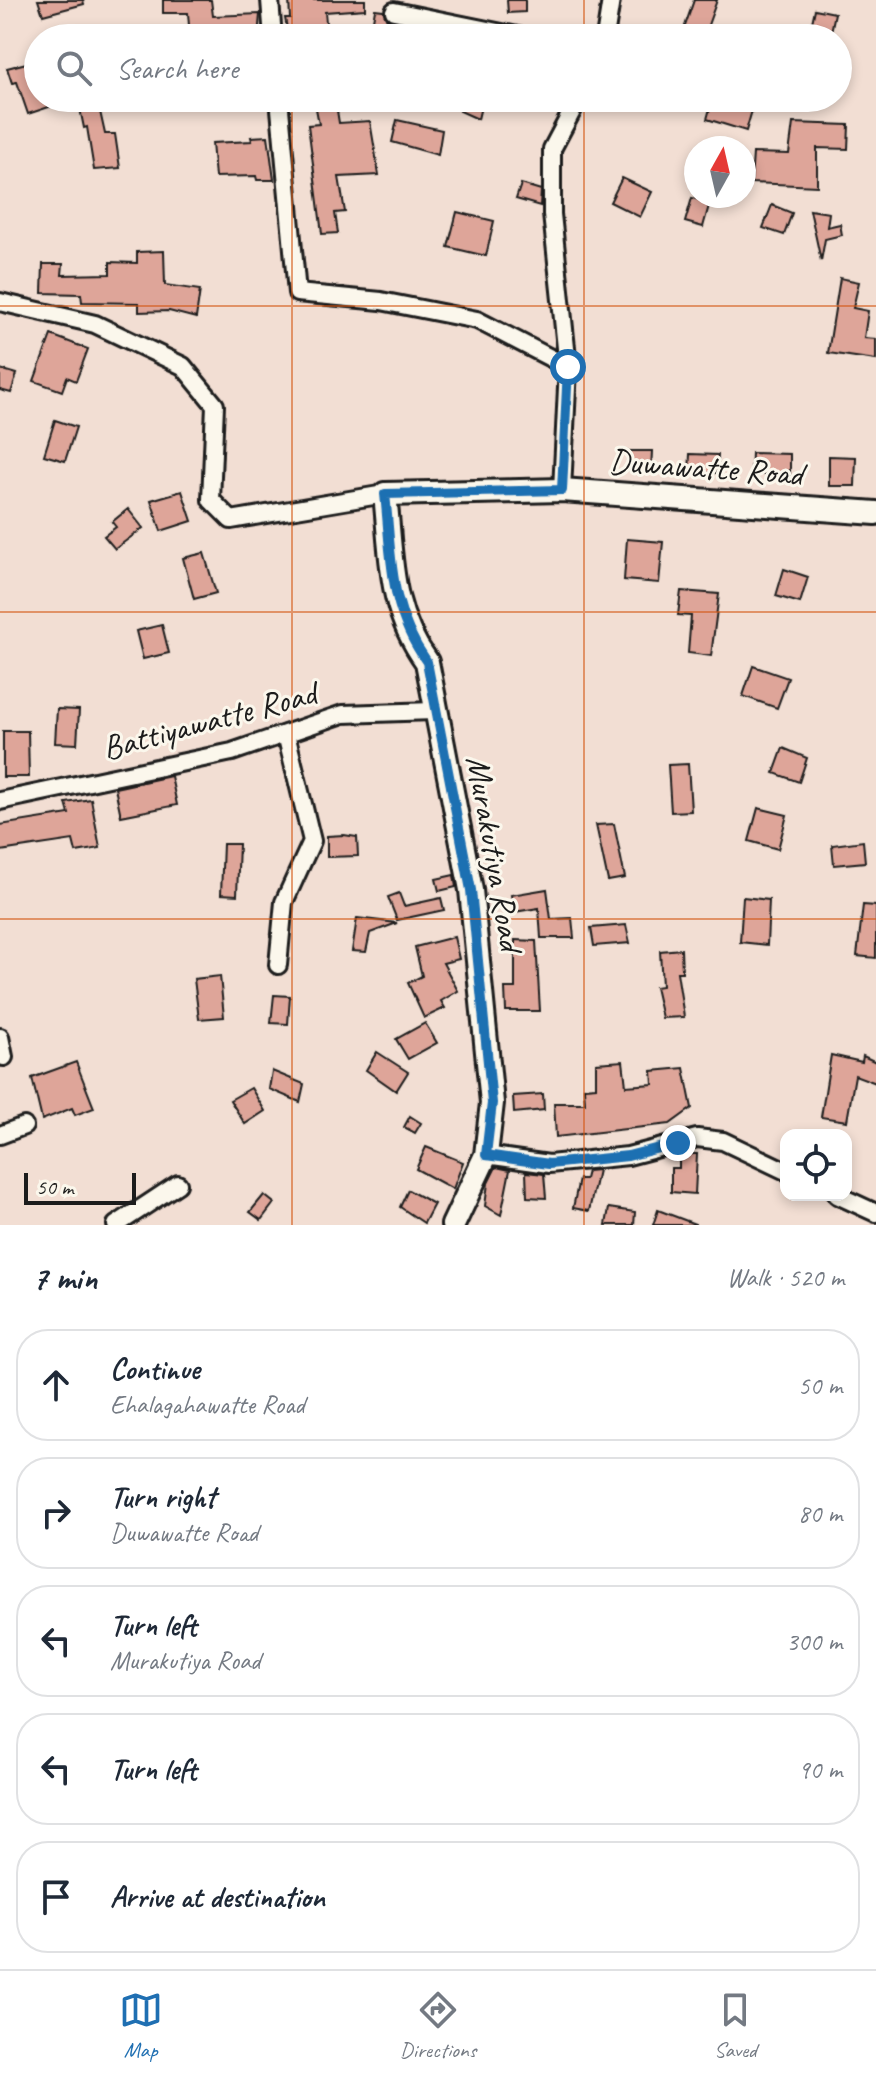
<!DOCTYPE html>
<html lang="en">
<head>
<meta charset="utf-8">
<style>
  body { margin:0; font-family:Caveat,sans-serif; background:#f6f6f7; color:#1f2937 }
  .controls { position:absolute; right:24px; bottom:24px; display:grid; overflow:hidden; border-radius:16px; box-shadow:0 4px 12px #0003 }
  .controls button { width:72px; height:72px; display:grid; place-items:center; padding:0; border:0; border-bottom:2px solid #e0e1e3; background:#fff; color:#1f2937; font:40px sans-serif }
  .compass { position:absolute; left:684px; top:136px; width:72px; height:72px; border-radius:50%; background:#fff; box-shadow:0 4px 12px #0003; rotate:8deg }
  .scale { position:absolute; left:24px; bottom:20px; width:112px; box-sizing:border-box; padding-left:8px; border:4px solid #1c1c1c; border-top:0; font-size:22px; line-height:28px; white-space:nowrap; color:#1c1c1c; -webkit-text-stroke:6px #fbf7ec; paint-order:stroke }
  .stop { position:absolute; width:24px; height:24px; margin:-18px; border:6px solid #1f6fb2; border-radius:50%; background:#fff }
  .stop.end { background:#1f6fb2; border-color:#fff; box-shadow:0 2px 8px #0008 }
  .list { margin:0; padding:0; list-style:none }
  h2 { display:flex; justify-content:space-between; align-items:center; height:104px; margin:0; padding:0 32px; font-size:34px }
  h2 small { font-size:26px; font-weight:400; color:#747a83 }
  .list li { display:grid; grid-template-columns:52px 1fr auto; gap:24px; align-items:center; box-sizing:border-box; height:112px; margin:0 16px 16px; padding:0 16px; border:2px solid #e0e1e3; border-radius:32px }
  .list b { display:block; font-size:30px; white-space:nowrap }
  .list p { margin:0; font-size:26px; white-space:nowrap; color:#747a83 }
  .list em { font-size:26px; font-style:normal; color:#747a83 }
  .icon { flex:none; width:44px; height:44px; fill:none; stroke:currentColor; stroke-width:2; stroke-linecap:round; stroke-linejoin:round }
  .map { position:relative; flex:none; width:876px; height:1225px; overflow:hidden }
  .search { position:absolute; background:#fff; box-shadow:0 4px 12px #0003; left:24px; right:24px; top:24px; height:88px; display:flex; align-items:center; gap:20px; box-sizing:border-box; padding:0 28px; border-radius:44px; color:#747a83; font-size:30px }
  .sheet { height:744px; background:#fff }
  nav { display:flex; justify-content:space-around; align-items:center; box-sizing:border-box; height:112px; border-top:2px solid #e0e1e3; background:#fff; font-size:22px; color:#747a83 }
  nav a { display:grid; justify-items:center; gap:4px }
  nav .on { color:#1f6fb2 }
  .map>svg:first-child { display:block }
  .building { fill:#dea599; stroke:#1c1c1c; stroke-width:2 }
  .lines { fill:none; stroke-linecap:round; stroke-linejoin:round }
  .street-casing { stroke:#1c1c1c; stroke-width:22 }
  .secondary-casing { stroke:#1c1c1c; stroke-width:28 }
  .street { stroke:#fbf7ec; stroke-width:16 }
  .secondary { stroke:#fbf7ec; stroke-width:22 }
  .route { stroke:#1f6fb2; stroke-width:10 }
  .grid { fill:none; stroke:#d4530e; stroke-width:2; stroke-opacity:0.55 }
  .labels { text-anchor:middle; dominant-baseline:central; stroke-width:6; stroke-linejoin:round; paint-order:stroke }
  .street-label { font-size:34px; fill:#1c1c1c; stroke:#fbf7ec }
</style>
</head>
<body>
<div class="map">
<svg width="876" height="1225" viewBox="0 0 876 1225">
  <rect width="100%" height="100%" fill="#f2ded3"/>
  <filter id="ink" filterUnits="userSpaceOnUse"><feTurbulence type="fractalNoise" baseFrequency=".0125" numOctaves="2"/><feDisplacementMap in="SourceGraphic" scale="16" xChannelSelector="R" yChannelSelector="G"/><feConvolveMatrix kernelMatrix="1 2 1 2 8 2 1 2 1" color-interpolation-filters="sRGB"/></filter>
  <g filter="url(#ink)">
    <!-- building -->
    <g class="building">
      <polygon points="38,0 83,0 84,4 43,15"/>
      <polygon points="163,0 211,0 213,16 260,14 258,38 190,38 188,13 163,13"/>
      <polygon points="289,0 365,0 365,9 325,12 327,33 288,34 285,18 290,18"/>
      <polygon points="507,0 525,0 525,12 508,13"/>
      <polygon points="694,0 717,0 704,36 684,29"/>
      <polygon points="375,9 383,10 387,20 404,24 401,38 370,38"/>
      <polygon points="815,9 835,13 831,32 811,27"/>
      <polygon points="38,60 38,98 70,100 28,114 17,82 12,83 7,68"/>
      <polygon points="97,98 105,134 115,134 120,168 94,170 87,127 84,128 78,99"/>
      <polygon points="314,98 335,98 339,123 370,121 379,175 339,177 345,212 335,213 338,233 322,234 308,125 319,124"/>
      <polygon points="463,98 483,98 478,119 460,111"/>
      <polygon points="713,98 755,100 746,131 707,119"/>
      <polygon points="397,120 442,130 438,155 392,142"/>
      <polygon points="793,123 849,125 848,149 817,148 817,186 751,183 753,153 789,154"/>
      <polygon points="268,136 274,180 257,180 256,176 215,177 212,143 252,141 251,137"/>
      <polygon points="622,178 652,192 640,217 610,202"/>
      <polygon points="521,184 541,190 540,206 516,199"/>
      <polygon points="692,198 710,202 703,227 685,222"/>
      <polygon points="772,205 792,213 784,235 763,228"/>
      <polygon points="810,210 829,213 827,227 840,224 842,235 825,239 821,261"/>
      <polygon points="457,212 494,221 486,256 448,247"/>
      <polygon points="164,251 165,285 200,290 196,318 169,311 139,312 139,303 82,302 81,294 42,293 43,264 63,264 62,275 110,274 110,262 137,263 137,252"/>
      <polygon points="840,278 859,282 853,308 868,311 864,338 876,339 876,360 828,353"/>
      <polygon points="51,335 88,349 76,381 67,377 62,391 34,381"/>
      <polygon points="0,369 17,374 11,393 0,390"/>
      <polygon points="55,420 76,427 65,461 44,455"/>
      <polygon points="628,451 652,451 651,471 627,470"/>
      <polygon points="752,453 790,454 790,475 751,474"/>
      <polygon points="690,454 718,455 717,473 689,473"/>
      <polygon points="829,456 856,457 855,486 829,486"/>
      <polygon points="182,491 192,521 161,531 151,500"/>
      <polygon points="128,509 143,528 115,549 104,536 116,527 112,522"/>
      <polygon points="627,539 663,542 659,583 624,580"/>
      <polygon points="204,553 216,593 194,599 183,558"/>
      <polygon points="784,569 808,577 800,603 776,596"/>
      <polygon points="681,591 719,594 711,656 688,653 691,616 678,615"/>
      <polygon points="162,625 169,653 143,659 136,631"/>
      <polygon points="753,666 788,678 777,708 743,696"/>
      <polygon points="57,709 79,710 77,744 55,743"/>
      <polygon points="3,731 28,731 29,777 3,777"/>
      <polygon points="783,748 807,758 799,782 774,773"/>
      <polygon points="688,764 691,811 671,812 668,765"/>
      <polygon points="171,776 177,805 121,816 115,788"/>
      <polygon points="91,799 100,848 76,852 73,840 0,851 0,825 69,814 66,803"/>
      <polygon points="758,808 787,815 778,849 749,841"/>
      <polygon points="614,824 625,878 608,881 596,825"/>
      <polygon points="344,835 357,837 358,856 327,857 327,836"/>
      <polygon points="863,841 865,862 834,865 832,845"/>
      <polygon points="223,844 239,844 237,895 221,894"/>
      <polygon points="454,875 456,887 439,891 436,879"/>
      <polygon points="547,889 551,919 572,918 574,938 541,938 539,908 514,912 511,895"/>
      <polygon points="399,893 404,906 441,898 444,910 397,920 388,897"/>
      <polygon points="743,897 769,900 767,945 740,942"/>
      <polygon points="863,905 876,906 876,958 857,956"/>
      <polygon points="357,918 397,923 370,933 366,952 352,951"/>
      <polygon points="626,925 630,943 594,946 591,928"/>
      <polygon points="454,937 459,959 443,963 458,991 441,1001 445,1008 424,1018 408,983 422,976 415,947"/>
      <polygon points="515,940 536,941 540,1011 506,1011 505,988 515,988"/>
      <polygon points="681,949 682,972 677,972 684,1017 662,1018 655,987 662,986 660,951"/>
      <polygon points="220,976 224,1017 199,1019 194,979"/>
      <polygon points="274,995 290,996 288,1024 271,1023"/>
      <polygon points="425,1023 437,1043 408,1059 396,1039"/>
      <polygon points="377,1052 408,1072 396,1091 366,1070"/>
      <polygon points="831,1055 862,1062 863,1056 876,1062 876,1083 855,1075 847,1121 821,1117"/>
      <polygon points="623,1061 626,1086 653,1084 652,1071 684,1068 692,1108 670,1124 556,1137 554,1103 585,1103 584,1088 596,1087 596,1063"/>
      <polygon points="76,1062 94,1108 75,1115 72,1108 42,1120 32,1078"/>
      <polygon points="272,1071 304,1084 300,1102 269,1089"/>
      <polygon points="251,1088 265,1111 245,1124 230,1100"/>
      <polygon points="543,1094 544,1110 514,1113 513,1096"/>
      <polygon points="410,1116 421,1123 415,1133 404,1127"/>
      <polygon points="426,1147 463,1162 453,1189 416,1169"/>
      <polygon points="679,1154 697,1154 695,1194 671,1192 671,1168 679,1168"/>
      <polygon points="496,1167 510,1170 501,1215 485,1206 488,1183"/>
      <polygon points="598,1170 589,1211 573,1208 579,1179 585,1179 587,1171"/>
      <polygon points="526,1172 544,1174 546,1198 527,1197"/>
      <polygon points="408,1190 434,1204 424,1223 400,1207"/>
      <polygon points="264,1195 274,1203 261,1220 250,1212"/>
      <polygon points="609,1208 635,1212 634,1225 606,1225"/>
      <polygon points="658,1210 695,1224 695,1225 653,1225"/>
    </g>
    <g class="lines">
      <defs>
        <g id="street">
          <polyline points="270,0 273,38"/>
          <polyline points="394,11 527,38"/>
          <polyline points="605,38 611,0"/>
          <polyline points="279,98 297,293 381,301 477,320 568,367"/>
          <polyline points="0,302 95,324 183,366 215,405 211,500 231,520 385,494"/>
          <polyline points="562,490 568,367 552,214 552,149 579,98"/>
          <polyline points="0,801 232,752 343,714 434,711"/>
          <polyline points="278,965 284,902 312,841 286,734"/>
          <polyline points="0,1037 4,1057"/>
          <polyline points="0,1135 24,1126"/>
          <polyline points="486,1155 549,1164 628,1156 697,1138 723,1141 786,1171"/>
          <polyline points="837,1195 876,1213"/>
          <polyline points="116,1225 178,1184"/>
        </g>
        <path id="secondary" d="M453,1225L486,1155L492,1103L471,890L427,662C388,608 392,558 385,494L562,490L876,513"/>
      </defs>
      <!-- street casing -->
      <use href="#street" class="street-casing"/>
      <!-- secondary casing -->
      <use href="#secondary" class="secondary-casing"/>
      <!-- street -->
      <use href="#street" class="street"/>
      <!-- secondary -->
      <use href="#secondary" class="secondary"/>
    </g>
  </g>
  <g class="lines" filter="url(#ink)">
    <!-- route -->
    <path class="route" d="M568,367L562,490L385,494C392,558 388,607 427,662L471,890L492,1103L486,1155L549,1164L628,1156L678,1143"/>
  </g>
  <!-- grid -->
  <path class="grid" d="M292,0V38M584,0V38M292,98V1225M584,98V1225M0,306H876M0,612H876M0,919H876"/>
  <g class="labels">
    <!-- street labels -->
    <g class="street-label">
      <text transform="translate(706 467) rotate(4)">Duwawatte Road</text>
      <text transform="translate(209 720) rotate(-15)">Battiyawatte Road</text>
      <text transform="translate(495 853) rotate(80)">Murakutiya Road</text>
    </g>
  </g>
</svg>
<div class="controls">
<button><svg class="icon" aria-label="locate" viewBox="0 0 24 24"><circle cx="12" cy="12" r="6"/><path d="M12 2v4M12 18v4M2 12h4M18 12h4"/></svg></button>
</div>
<svg class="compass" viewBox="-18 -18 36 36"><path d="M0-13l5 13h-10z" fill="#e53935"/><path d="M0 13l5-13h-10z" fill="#747a83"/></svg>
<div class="scale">50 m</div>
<div class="stop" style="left:568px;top:367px"></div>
<div class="stop end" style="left:678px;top:1143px"></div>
<div class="search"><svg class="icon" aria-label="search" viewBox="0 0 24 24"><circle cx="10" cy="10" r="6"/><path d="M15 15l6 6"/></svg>Search here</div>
</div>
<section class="sheet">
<h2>7 min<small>Walk · 520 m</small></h2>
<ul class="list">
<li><svg class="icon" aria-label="ahead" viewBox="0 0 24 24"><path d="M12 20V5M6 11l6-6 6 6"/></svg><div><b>Continue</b><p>Ehalagahawatte Road</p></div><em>50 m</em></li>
<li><svg class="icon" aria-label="right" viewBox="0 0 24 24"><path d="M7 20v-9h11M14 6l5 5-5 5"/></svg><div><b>Turn right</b><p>Duwawatte Road</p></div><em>80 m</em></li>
<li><svg class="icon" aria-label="left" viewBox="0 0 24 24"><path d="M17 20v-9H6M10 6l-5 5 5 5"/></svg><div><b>Turn left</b><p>Murakutiya Road</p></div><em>300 m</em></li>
<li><svg class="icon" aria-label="left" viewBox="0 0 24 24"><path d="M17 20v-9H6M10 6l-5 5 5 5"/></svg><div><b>Turn left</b></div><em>90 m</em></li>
<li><svg class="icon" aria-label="arrive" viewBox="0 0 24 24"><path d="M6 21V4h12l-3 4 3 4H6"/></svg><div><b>Arrive at destination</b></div></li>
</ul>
</section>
<nav>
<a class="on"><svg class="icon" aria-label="map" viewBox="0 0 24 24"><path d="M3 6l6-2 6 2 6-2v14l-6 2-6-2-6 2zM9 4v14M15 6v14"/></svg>Map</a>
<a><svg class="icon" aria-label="directions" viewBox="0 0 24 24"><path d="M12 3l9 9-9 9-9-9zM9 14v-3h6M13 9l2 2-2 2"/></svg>Directions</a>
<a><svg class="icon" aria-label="saved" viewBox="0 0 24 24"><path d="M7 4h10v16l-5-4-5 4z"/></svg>Saved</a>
</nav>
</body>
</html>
